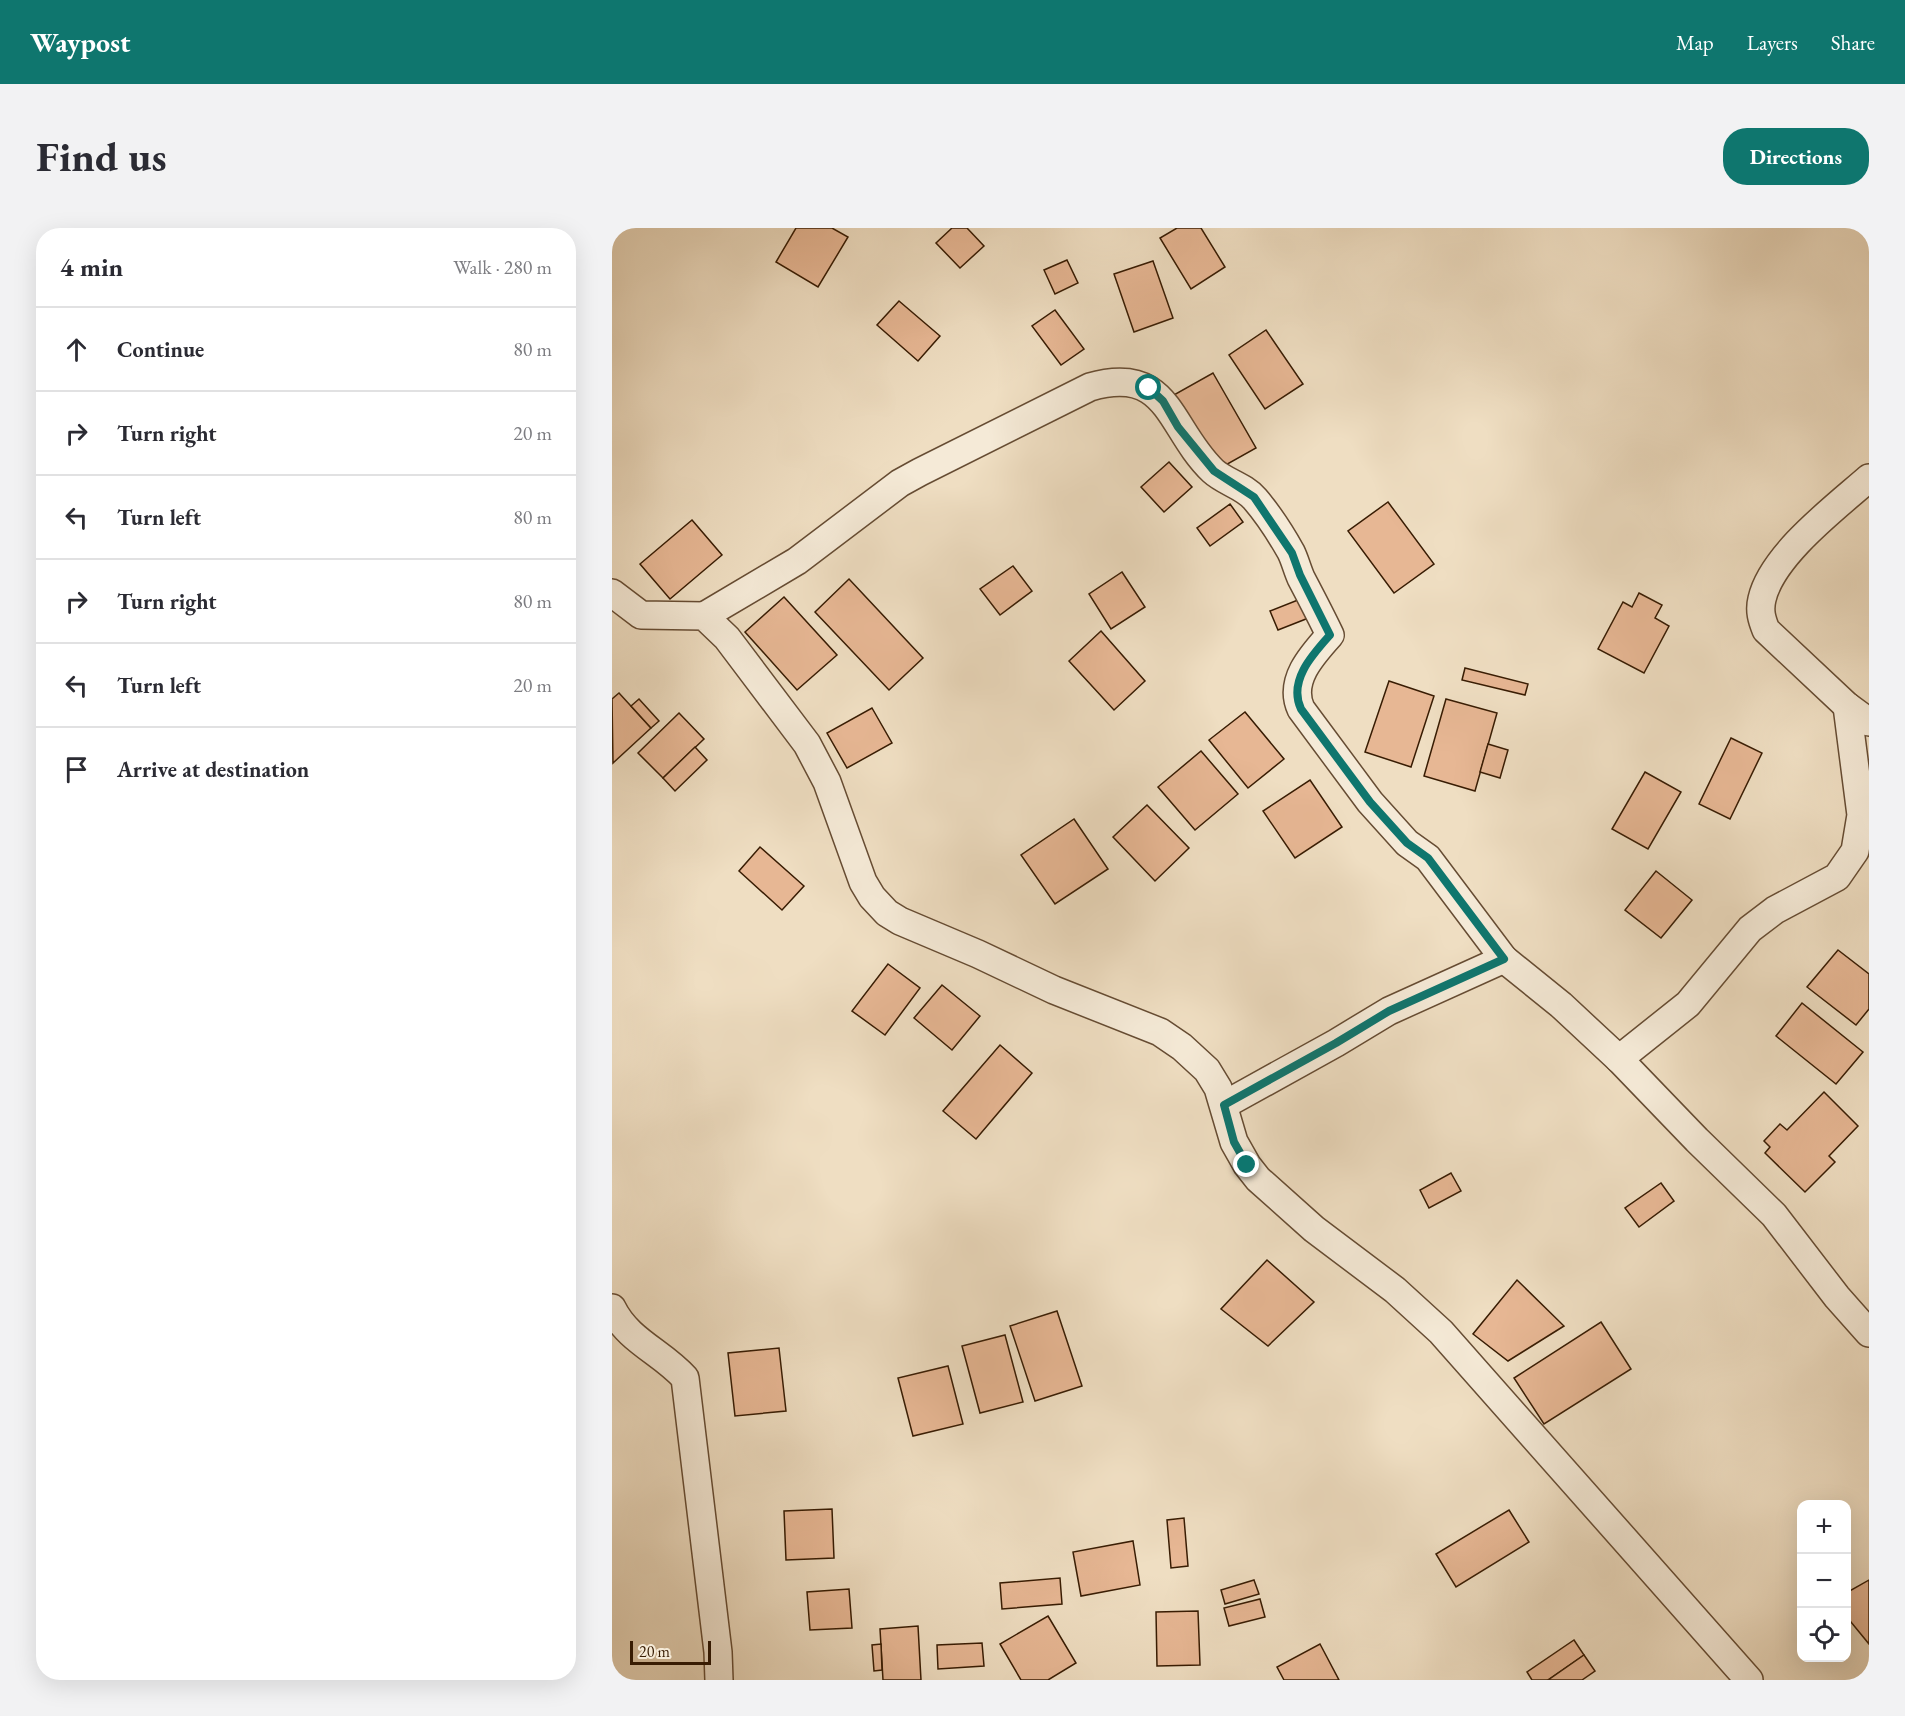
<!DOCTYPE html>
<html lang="en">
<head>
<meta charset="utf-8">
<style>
  body { margin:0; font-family:"EB Garamond",serif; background:#f2f2f3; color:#2b2b33 }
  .controls { position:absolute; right:18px; bottom:18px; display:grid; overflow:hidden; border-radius:12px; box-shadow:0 6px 24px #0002 }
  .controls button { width:54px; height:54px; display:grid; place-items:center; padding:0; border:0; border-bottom:2px solid #e1e1e2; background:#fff; color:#2b2b33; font:30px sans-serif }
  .scale { position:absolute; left:18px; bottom:15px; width:81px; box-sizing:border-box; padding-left:6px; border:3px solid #381c03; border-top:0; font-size:16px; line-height:21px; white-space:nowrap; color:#381c03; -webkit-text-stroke:4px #f5ead7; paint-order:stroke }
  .stop { position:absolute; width:18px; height:18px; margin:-14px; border:4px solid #0f766e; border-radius:50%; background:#fff }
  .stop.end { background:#0f766e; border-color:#fff; box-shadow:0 2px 6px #0008 }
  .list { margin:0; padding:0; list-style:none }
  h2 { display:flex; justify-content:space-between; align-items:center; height:78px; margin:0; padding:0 24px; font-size:26px }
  h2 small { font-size:20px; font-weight:400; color:#7c7c81 }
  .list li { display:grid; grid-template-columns:39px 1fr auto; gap:18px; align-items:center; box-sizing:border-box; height:84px; padding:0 24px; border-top:2px solid #e1e1e2 }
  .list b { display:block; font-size:22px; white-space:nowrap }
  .list em { font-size:20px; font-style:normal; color:#7c7c81 }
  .icon { flex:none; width:33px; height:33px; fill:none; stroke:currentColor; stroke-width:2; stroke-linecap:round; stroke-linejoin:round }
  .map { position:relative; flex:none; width:1257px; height:1452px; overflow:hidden; border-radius:24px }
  header { display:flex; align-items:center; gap:36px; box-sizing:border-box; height:84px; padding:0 30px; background:#0f766e; color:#fff }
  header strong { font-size:28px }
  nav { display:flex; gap:33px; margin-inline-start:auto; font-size:21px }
  .intro { display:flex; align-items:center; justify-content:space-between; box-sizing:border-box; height:144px; padding:0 36px }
  h1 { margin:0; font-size:42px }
  .button { padding:15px 27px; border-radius:24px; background:#0f766e; color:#fff; font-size:21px; font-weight:700 }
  main { display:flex; gap:36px; padding:0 36px }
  aside { flex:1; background:#fff; border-radius:24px; box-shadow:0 6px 24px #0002 }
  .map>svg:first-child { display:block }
  .building { fill:#e7b794; stroke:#381c03; stroke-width:1.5 }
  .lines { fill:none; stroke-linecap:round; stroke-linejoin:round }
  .street-casing { stroke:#664c33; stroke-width:30 }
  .street { stroke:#f5ead7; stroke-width:27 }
  .route { stroke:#0f766e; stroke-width:8 }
</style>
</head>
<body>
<header>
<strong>Waypost</strong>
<nav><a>Map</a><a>Layers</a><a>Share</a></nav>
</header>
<div class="intro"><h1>Find us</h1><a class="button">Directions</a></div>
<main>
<aside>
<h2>4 min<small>Walk · 280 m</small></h2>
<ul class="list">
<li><svg class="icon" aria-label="ahead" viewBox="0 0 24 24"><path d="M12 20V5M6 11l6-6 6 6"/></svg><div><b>Continue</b></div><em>80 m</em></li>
<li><svg class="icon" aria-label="right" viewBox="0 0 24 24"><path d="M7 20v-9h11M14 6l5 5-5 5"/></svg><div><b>Turn right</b></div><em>20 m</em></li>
<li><svg class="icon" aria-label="left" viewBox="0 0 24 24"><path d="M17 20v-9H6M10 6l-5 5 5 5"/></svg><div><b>Turn left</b></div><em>80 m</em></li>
<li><svg class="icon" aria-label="right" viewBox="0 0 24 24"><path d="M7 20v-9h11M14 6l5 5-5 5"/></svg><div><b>Turn right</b></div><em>80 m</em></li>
<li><svg class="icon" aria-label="left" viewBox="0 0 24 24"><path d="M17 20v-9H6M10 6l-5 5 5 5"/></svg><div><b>Turn left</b></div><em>20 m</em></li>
<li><svg class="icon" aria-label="arrive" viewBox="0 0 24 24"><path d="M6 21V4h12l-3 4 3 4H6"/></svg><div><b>Arrive at destination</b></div></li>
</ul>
</aside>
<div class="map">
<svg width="1257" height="1452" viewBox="0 0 1257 1452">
  <rect width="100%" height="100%" fill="#efdec2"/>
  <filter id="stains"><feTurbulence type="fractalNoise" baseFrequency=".00333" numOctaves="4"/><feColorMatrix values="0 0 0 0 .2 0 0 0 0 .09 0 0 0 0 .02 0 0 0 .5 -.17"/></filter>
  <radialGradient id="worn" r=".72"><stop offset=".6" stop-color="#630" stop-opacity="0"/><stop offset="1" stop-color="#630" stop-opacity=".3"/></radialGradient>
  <!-- building -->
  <g class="building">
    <polygon points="184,0 220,0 236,9 206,59 164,34"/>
    <polygon points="340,0 355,0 372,18 348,40 324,15"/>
    <polygon points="565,0 589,0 613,39 579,61 548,10"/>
    <polygon points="455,32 466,55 443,66 432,42"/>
    <polygon points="541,33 561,90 522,104 502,46"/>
    <polygon points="287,73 328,108 306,133 265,97"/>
    <polygon points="443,82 472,121 449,137 420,98"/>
    <polygon points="654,102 691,156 653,181 617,127"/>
    <polygon points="601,145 644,220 603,243 560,168"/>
    <polygon points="557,234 580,259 552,284 529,259"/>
    <polygon points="776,274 822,336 782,365 736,303"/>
    <polygon points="618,276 631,294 598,318 585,300"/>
    <polygon points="80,292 110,327 58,371 28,336"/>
    <polygon points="401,338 420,363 388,387 368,361"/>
    <polygon points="510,344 533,379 499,401 477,366"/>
    <polygon points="237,351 311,430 277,462 203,384"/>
    <polygon points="1027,365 1050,377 1043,390 1057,398 1032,445 986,421 1011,374 1020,379"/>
    <polygon points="172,369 225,427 185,462 133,404"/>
    <polygon points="691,370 699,389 666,402 658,383"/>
    <polygon points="489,403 533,453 502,482 457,433"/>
    <polygon points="853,440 916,456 913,467 850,452"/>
    <polygon points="777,453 822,468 799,539 753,524"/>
    <polygon points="7,465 39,500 1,535 0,471"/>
    <polygon points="27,471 47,493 39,500 19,478"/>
    <polygon points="834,471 885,485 863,563 812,548"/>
    <polygon points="260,480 280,515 235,540 215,505"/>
    <polygon points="633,484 672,531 636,560 597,512"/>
    <polygon points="67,485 92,511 51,550 26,525"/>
    <polygon points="1119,510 1150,525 1118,591 1087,576"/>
    <polygon points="876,516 896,522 888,550 868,544"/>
    <polygon points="83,519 95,532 63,563 51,550"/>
    <polygon points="589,523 626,566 583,602 546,559"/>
    <polygon points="1033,544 1069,564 1036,621 1000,601"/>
    <polygon points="698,552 730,599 683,630 651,583"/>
    <polygon points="535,577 577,620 543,653 501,609"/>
    <polygon points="462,591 496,641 443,676 409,627"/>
    <polygon points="148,619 192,658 170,682 127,643"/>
    <polygon points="1044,643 1080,672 1049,710 1013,682"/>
    <polygon points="1226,722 1257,746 1257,781 1244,797 1195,759"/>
    <polygon points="276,736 308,760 273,807 240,783"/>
    <polygon points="330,757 368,788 340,822 302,790"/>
    <polygon points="1190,775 1251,824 1224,856 1164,808"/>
    <polygon points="388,817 420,845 364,911 331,883"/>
    <polygon points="1212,864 1246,898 1217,928 1223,934 1193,964 1153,925 1158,919 1152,913 1168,896 1175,902"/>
    <polygon points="839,945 849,963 817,980 808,962"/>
    <polygon points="1049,955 1062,973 1027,999 1013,980"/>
    <polygon points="655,1032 702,1074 656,1118 609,1081"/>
    <polygon points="905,1052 952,1098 896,1133 861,1106"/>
    <polygon points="445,1083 470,1158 423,1173 398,1098"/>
    <polygon points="989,1094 1019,1141 932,1196 902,1150"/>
    <polygon points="393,1107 411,1174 368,1185 350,1118"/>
    <polygon points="167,1120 174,1183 123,1188 116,1125"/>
    <polygon points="336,1138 351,1196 301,1208 286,1150"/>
    <polygon points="220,1281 222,1330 174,1332 172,1283"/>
    <polygon points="897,1282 917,1314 844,1359 824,1326"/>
    <polygon points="572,1290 576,1338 559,1340 555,1292"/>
    <polygon points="521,1313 528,1357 469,1368 461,1324"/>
    <polygon points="448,1350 450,1376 390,1381 388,1355"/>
    <polygon points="642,1352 647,1366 613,1376 609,1362"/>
    <polygon points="1257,1352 1257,1416 1234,1388 1234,1365"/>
    <polygon points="237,1361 240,1400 198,1402 195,1364"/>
    <polygon points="648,1371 653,1389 617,1398 612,1380"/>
    <polygon points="586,1383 588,1437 545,1438 544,1384"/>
    <polygon points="436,1388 464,1435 436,1452 409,1452 388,1416"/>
    <polygon points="306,1398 309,1452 271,1452 268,1401"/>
    <polygon points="962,1412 972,1427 936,1452 920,1452 915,1444"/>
    <polygon points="370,1415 372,1438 326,1441 325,1417"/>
    <polygon points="269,1416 270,1442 262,1443 260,1417"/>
    <polygon points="708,1416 727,1452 672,1452 665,1439"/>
    <polygon points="972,1427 983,1443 970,1452 936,1452"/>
  </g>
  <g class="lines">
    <defs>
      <g id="street">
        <path d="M1257,250C1224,279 1160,327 1150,371C1147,383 1150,392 1154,402L1235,478L1257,494"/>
        <polyline points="0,365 29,387 92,388 115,410 195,516 215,554 251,654 260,669 275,685 288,693 366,726 442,762 548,804 570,819 595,842 606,860 622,914 635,937 646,951 702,1001 783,1062 829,1104 1137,1452"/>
        <path d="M92,388L185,333L288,255L308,244L478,159C558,136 556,200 601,243C613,254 632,258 643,271C655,285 670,308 679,324C683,332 685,341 689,350C699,369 709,388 718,407C700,427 676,453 689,481L758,574L795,615L816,630L892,731L949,777L1007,831L1085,912L1162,987L1225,1069L1257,1105"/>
        <polyline points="1007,831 1076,776 1138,701 1163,682 1225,649 1243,623 1249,587 1235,478"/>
        <polyline points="612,877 724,815 777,783 892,731"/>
        <path d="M0,1080C16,1113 50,1124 73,1150L106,1424L107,1452"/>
      </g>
    </defs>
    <!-- street casing -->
    <use href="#street" class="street-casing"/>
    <!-- street -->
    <use href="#street" class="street"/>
  </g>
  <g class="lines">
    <!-- route -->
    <path class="route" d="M537,160L551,173L566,199L602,243L642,269L680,325L688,347L718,407C700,427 676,453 689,481L758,574L795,615L816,630L892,731L777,783L724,815L612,877L622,914L635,937"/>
  </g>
  <rect width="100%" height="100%" filter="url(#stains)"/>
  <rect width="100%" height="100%" fill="url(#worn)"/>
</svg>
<div class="controls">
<button>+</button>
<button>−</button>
<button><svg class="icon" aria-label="locate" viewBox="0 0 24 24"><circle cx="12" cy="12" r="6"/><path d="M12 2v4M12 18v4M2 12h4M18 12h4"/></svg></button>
</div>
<div class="scale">20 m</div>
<div class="stop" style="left:537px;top:160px"></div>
<div class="stop end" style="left:635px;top:937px"></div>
</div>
</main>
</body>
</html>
